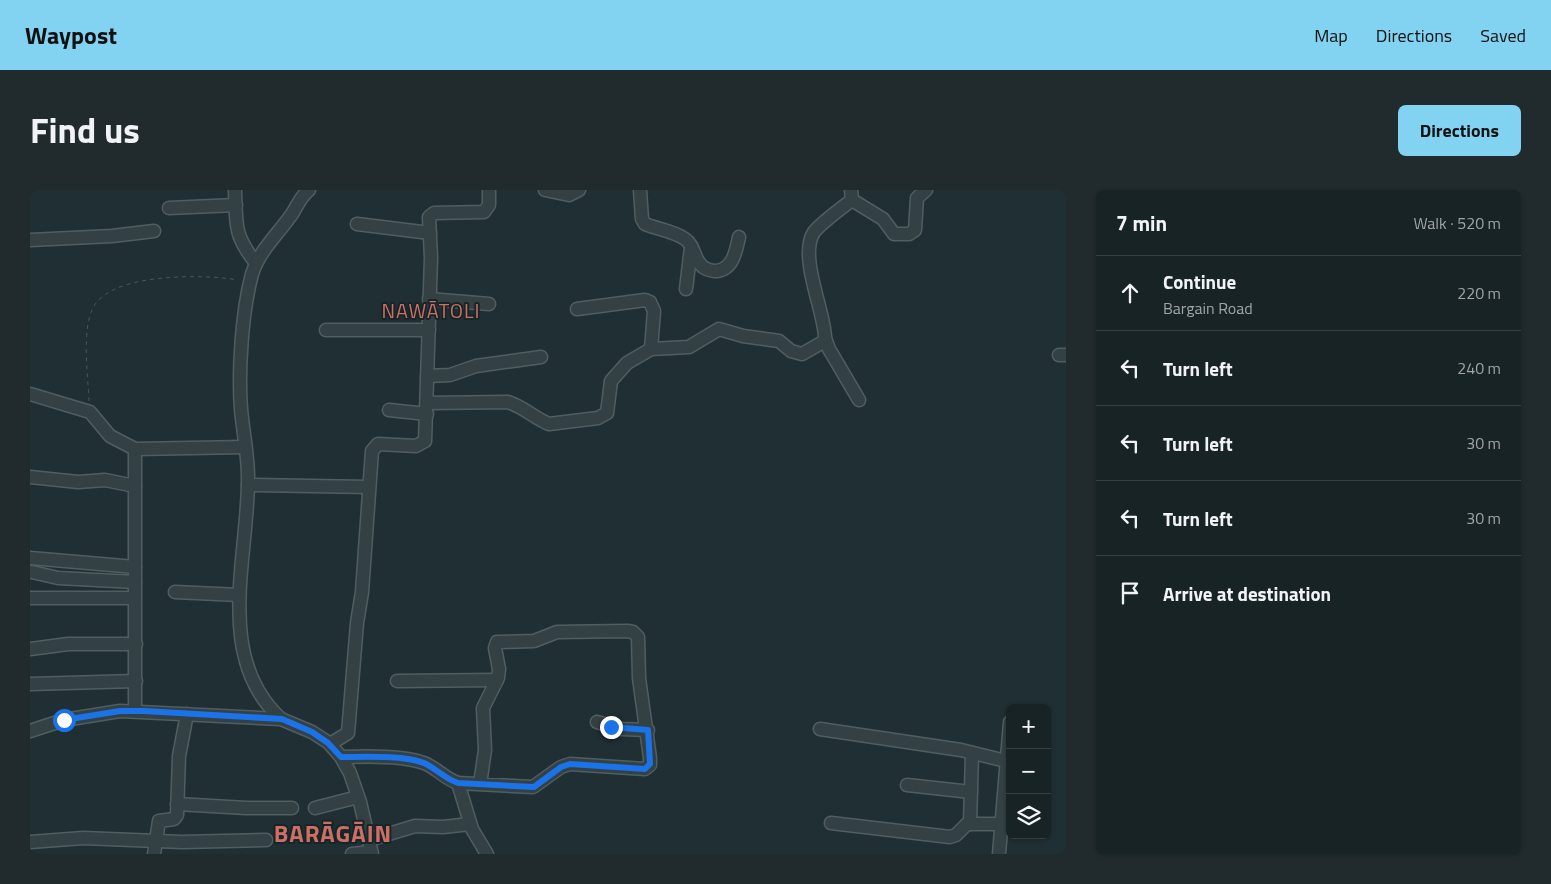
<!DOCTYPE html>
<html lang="en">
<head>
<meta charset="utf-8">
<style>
  body { margin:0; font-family:"Titillium Web",sans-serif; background:#212b2e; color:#f1f3f6 }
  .controls { position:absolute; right:15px; bottom:15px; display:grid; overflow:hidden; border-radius:8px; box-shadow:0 1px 4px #0004 }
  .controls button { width:45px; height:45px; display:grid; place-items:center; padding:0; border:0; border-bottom:1px solid #364043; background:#182326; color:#f1f3f6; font:25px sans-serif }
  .stop { position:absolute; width:15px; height:15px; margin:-11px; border:4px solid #1a73e8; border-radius:50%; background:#fff }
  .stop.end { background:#1a73e8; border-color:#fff; box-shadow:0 1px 5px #0008 }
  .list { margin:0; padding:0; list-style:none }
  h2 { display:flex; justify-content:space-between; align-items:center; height:65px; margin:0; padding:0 20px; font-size:21px }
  h2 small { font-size:16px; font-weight:400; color:#9fa4a7 }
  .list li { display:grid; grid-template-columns:32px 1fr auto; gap:15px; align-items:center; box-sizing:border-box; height:75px; padding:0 20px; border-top:1px solid #364043 }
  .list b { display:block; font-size:19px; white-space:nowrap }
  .list p { margin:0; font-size:16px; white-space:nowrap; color:#9fa4a7 }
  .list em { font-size:16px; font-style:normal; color:#9fa4a7 }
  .icon { flex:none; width:28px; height:28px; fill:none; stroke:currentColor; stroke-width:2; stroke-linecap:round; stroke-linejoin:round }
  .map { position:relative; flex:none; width:1036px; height:664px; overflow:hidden; border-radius:8px }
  header { display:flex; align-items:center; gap:30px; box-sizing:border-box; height:70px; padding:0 25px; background:#82d3f1; color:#111 }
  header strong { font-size:24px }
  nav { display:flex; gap:28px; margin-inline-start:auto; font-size:18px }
  .intro { display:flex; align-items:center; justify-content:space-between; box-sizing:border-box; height:120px; padding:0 30px }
  h1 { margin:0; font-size:35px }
  .button { padding:12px 22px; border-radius:8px; background:#82d3f1; color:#111; font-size:18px; font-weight:700 }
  main { display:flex; gap:30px; padding:0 30px }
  aside { flex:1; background:#182326; border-radius:8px; box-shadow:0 1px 4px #0004 }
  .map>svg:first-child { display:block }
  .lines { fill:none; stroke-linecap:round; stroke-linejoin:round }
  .minor-casing { stroke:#505e62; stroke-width:15 }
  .path { stroke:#455854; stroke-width:1; stroke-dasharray:4 4; stroke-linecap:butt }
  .minor { stroke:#334044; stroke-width:12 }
  .route { stroke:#1a73e8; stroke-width:6 }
  .labels { text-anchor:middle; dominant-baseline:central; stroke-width:4; stroke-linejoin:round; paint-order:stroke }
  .neighbourhood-label { font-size:20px; letter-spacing:1px; fill:#ce6f65; stroke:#182528 }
  .district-label { font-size:24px; font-weight:bold; letter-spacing:1px; fill:#ce6f65; stroke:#182528 }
</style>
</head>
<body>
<header>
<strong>Waypost</strong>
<nav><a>Map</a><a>Directions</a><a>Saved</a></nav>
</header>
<div class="intro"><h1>Find us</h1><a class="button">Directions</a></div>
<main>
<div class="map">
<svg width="1036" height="664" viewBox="0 0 1036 664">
  <rect width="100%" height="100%" fill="#202f33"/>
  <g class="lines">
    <defs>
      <g id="minor">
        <path d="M205,0C206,34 204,46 226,73"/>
        <polyline points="515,0 539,5 549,0"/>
        <path d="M610,0L612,29L615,34C627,39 644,41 655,49C665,56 663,67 671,75C674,79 679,80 684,81C703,81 706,61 709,47"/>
        <polyline points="821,0 822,10 853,29 864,44 879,44 885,40 887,8 896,0"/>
        <polyline points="139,18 206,15"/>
        <polyline points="327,34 400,43"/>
        <polyline points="0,50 82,46 124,41"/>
        <polyline points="656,99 661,57"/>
        <polyline points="399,109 459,114"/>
        <polyline points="547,119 615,110 620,112 624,121 621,159"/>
        <polyline points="296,140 399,140"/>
        <polyline points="795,148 799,159 829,210"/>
        <polyline points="1029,165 1036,165"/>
        <polyline points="397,186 420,185 446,176 511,167"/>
        <polyline points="0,204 60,222 80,246 105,259 215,257"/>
        <path d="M397,213L478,212C494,217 504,228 519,234L568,228L577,223L581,191L597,173L621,159L659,157L689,139L713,146L749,151L761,161L772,164L793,152L795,148C795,122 768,66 784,42C790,34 814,16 822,10"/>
        <polyline points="359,220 397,224"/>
        <polyline points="105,259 105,521"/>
        <polyline points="0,287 48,292 75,290 105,296"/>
        <polyline points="218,295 338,297"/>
        <polyline points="0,368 105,377"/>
        <polyline points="2,382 28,388 105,392"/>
        <polyline points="145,402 209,405"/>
        <polyline points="0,408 104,408"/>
        <polyline points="0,459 38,454 106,454"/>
        <polyline points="367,491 467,490"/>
        <polyline points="0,494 106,491"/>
        <path d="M251,529C183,467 219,365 218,287C218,264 213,242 211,219C208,181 212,121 222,84C229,61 248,44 262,24C267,16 271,6 279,0"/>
        <polyline points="567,532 592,539 618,540"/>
        <polyline points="790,539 931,560 976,571"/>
        <polyline points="0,541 34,530 90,521 251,529 282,542 299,553 311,567 320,583 330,612 342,664"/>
        <polyline points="300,554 318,543 327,433 332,402 342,261 348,254 386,256 395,251 401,68 399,27 404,23 454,22 459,15 459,0"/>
        <path d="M311,567C335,566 373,565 394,573C407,578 415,589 428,593L503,597L531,577L540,574L615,579L620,575V568L609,488L608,447L603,442L597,441L527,442L504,451L467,452L465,458L469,479L468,488L453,518L455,560L450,594"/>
        <polyline points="428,593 442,639 457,664"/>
        <polyline points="877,595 941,602"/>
        <polyline points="147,614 216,618 262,618"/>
        <polyline points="285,618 328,607"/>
        <polyline points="801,633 920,647 926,645 937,634 971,634"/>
        <polyline points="940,634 942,563"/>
        <polyline points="339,650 385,636 413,637 440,634"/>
        <polyline points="0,652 53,648 152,652 236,650"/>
        <polyline points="124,664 129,631 144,629 147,625 149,566 157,524"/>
        <polyline points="322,664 341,662"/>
        <polyline points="969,664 980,532"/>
      </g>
    </defs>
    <!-- minor casing -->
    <use href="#minor" class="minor-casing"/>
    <!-- path -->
    <path class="path" d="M59,211C58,186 52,142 62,120C77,82 175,84 208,90"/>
    <!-- minor -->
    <use href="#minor" class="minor"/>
  </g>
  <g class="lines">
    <!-- route -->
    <path class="route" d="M34,530L90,521H114L252,529L282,542L298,553L311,567C334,567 373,565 394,573C407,579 415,589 428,593L504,597L531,577L540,574L615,579L620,574L618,540L581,537"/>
  </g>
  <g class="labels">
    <!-- neighbourhood labels -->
    <g class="neighbourhood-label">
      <text x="401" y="120">NAWĀTOLI</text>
    </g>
    <!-- district labels -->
    <g class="district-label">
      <text x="303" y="643">BARĀGĀIN</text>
    </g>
  </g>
</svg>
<div class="controls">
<button>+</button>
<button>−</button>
<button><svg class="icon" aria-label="layers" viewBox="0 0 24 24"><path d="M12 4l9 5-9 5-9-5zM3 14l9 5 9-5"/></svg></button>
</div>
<div class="stop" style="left:34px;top:530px"></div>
<div class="stop end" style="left:581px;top:537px"></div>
</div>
<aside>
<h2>7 min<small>Walk · 520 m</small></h2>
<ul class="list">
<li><svg class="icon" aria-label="ahead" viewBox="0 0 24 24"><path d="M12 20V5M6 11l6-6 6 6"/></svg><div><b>Continue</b><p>Bargain Road</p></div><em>220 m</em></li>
<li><svg class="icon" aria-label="left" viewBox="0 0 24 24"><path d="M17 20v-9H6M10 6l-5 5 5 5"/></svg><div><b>Turn left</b></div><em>240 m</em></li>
<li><svg class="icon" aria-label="left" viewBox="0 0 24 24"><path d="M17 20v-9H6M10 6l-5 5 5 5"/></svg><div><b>Turn left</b></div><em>30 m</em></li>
<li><svg class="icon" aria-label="left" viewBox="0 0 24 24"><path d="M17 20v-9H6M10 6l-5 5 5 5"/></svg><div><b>Turn left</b></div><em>30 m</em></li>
<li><svg class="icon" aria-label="arrive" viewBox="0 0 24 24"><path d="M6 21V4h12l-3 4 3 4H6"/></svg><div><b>Arrive at destination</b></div></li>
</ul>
</aside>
</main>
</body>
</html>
